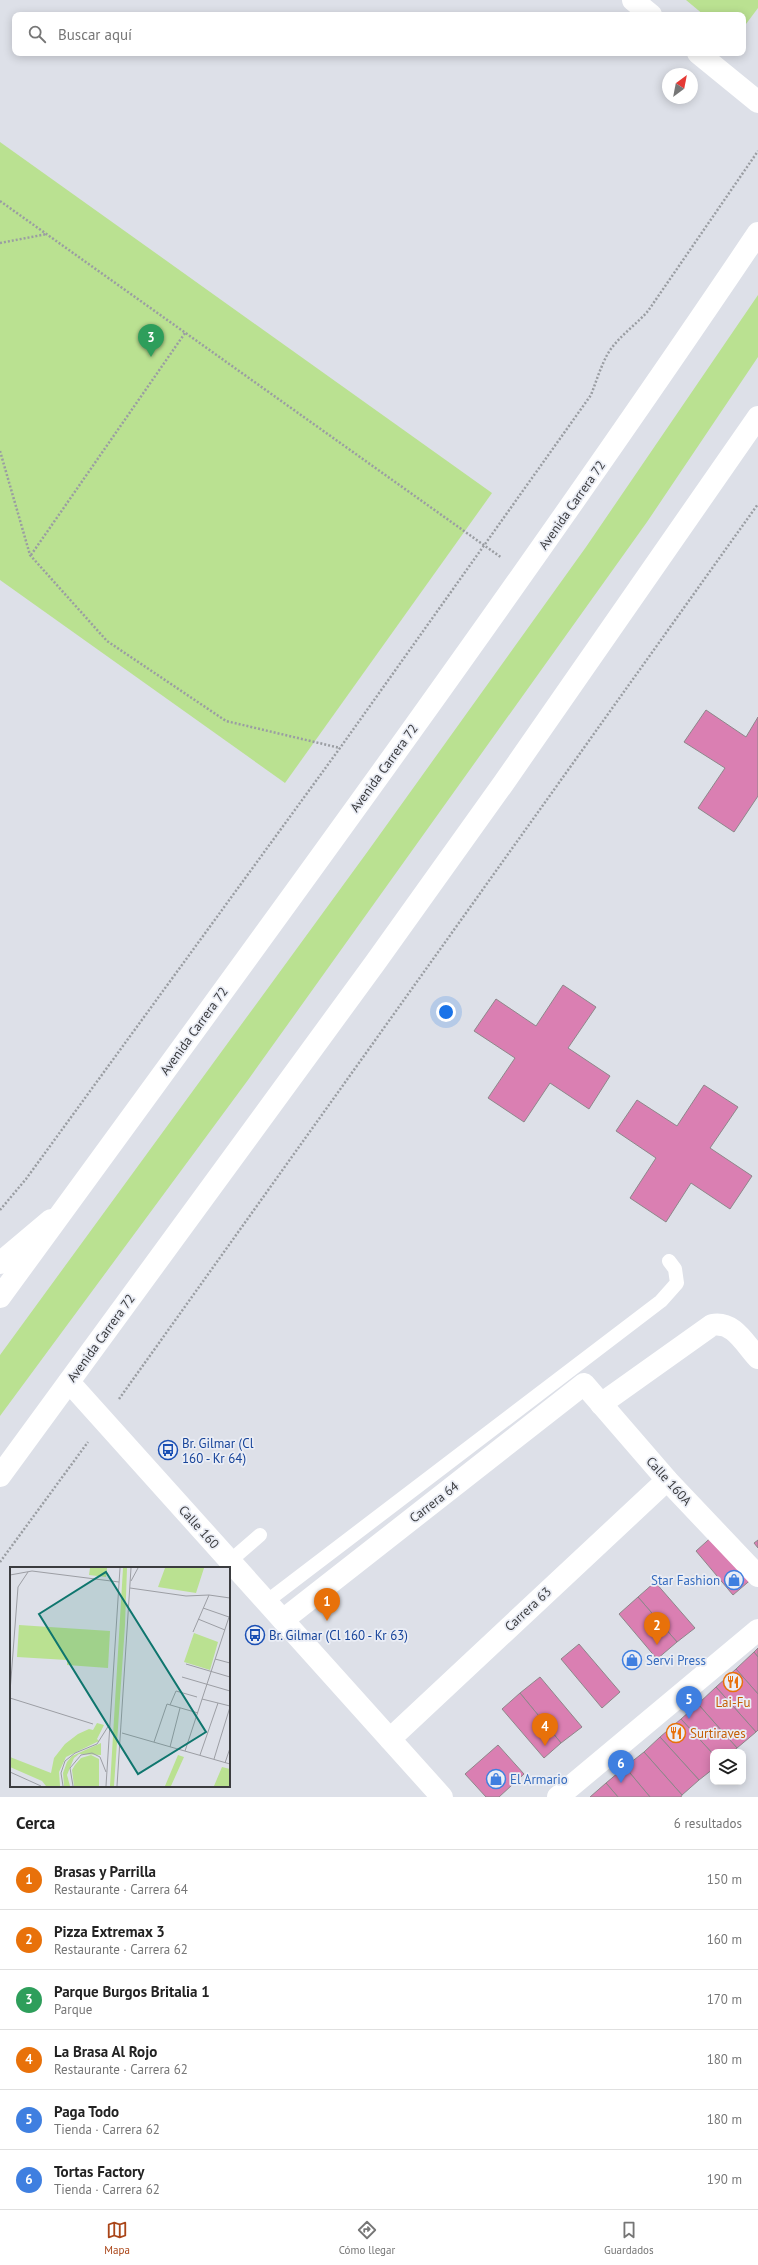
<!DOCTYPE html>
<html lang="es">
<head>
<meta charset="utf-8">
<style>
  body { margin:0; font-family:"PT Sans",sans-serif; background:#f6f6f6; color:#222 }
  .controls { position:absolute; right:12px; bottom:12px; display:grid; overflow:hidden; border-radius:8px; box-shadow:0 2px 10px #0003 }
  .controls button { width:36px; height:36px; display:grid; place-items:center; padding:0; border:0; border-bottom:1px solid #e0e0e0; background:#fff; color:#222; font:20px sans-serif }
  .compass { position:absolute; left:662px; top:68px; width:36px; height:36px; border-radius:50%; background:#fff; box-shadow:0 2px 10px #0003; rotate:32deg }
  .you { position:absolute; left:446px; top:1012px; width:14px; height:14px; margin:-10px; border:3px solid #fff; border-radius:50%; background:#1a73e8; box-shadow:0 0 0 6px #1a73e833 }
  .badge { display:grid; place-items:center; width:26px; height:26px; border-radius:50%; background:#aa4518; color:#fff; font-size:13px; font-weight:700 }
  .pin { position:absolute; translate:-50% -33px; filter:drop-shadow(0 1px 2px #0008) }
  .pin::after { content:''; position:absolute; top:21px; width:14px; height:12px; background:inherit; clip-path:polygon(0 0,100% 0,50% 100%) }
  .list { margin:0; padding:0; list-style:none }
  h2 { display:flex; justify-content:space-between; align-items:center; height:52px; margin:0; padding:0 16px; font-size:17px }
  h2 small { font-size:13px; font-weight:400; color:#767676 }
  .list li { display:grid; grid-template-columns:26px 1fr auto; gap:12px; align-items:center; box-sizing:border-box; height:60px; padding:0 16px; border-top:1px solid #e0e0e0 }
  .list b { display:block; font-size:15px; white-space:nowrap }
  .list p { margin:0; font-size:13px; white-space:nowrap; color:#767676 }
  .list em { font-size:13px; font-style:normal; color:#767676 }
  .icon { flex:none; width:22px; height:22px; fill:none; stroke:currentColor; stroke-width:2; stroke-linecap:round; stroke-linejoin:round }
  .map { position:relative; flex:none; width:758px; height:1797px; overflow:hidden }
  .search { position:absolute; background:#fff; box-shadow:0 2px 10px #0003; left:12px; right:12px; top:12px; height:44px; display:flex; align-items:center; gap:10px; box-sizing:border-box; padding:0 14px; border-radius:8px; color:#767676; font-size:15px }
  .sheet { height:412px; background:#fff }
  nav { display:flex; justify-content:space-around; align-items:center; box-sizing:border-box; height:56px; border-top:1px solid #e0e0e0; background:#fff; font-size:11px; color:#767676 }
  nav a { display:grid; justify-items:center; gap:2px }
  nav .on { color:#aa4518 }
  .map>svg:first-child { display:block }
  .green { fill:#bae191 }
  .building { fill:#da7fb2; stroke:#8e868a }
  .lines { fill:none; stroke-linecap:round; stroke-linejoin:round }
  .path { stroke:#9a9da2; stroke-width:2.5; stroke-dasharray:2 2; stroke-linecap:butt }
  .service { stroke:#fff; stroke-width:14 }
  .minor { stroke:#fff; stroke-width:22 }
  .tertiary { stroke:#fff; stroke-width:22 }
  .primary { stroke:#fff; stroke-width:22 }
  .trunk { stroke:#fff; stroke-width:22 }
  .labels { text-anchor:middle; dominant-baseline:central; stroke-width:3.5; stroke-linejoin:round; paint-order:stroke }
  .street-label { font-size:13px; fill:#3b3c3f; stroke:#eaedf5 }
  .transit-label { font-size:13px; fill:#164399; stroke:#eaedf5; text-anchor:start }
  .shop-label { font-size:13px; fill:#366cbe; stroke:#eaedf5; text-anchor:start }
  .food-label { font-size:13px; fill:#c56008; stroke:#eaedf5 }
  .inset-road { fill:none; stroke:#9c9ea4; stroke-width:1 }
  .view { fill:#0f766e; fill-opacity:0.15; stroke:#0f766e; stroke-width:2 }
  .inset-edge { fill:none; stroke:#3b3c3f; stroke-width:2 }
</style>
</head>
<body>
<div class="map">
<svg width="758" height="1797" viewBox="0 0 758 1797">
  <rect width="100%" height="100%" fill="#dde0e8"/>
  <!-- green -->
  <g class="green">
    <polygon points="686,0 758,0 758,8 743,28 743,15 704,15"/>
    <polygon points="0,142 492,493 285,783 0,580"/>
    <polygon points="758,295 758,357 647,522 248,1080 0,1416 0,1355 368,851 586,547"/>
  </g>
  <!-- building -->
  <g class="building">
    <polygon points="706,710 746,737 758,717 758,796 734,832 698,808 725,768 684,742"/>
    <polygon points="563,985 596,1007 568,1048 610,1076 589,1109 550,1083 524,1122 488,1098 515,1058 474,1031 496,999 536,1026"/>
    <polygon points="704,1085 738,1107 710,1148 752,1176 730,1209 691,1183 666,1222 630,1198 656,1158 616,1131 637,1100 677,1126"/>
    <polygon points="716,1533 754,1577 733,1595 696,1551"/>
    <polygon points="758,1540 758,1548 754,1543"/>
    <polygon points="655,1582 695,1628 677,1642 638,1597"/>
    <polygon points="638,1597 677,1642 657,1659 619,1614"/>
    <polygon points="579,1644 620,1692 602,1708 561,1659"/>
    <polygon points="758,1648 758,1657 754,1652"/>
    <polygon points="754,1652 758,1657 758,1694 736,1669"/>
    <polygon points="736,1669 758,1694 758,1730 756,1732 716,1687"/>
    <polygon points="540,1677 582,1727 561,1743 520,1693"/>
    <polygon points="716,1687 756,1732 737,1748 698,1704"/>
    <polygon points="520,1693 561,1743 544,1758 502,1709"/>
    <polygon points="698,1704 737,1748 732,1752 713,1752 713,1754 681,1719"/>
    <polygon points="681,1719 713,1754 713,1769 699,1780 660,1737"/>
    <polygon points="660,1737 699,1780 682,1795 644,1752"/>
    <polygon points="498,1745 524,1774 499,1797 486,1797 465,1774"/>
    <polygon points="644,1752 682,1795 681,1797 650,1797 625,1767"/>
    <polygon points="625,1767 650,1797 618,1797 606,1783"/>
    <polygon points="606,1783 618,1797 590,1797"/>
  </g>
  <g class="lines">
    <!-- path -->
    <g class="path">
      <polyline points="0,201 502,558"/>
      <polyline points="0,243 47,234"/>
      <polyline points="0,451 30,555 107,641 226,721 340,748"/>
      <polyline points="31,555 185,333"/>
      <path d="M0,1210L26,1179L340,748L591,395C596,382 600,369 606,357C615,339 635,326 648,311L758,151"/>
      <polyline points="119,1399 758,504"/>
      <polyline points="0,1562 88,1442"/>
    </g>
    <!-- service -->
    <g class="service">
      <polyline points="230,1561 260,1535"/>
      <polyline points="266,1602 661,1301 677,1283 675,1269 669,1261"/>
    </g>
    <!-- minor -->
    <g class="minor">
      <path d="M601,1404L712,1325C734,1321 744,1343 758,1358"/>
      <polyline points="283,1620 584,1384 667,1480 758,1576"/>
      <polyline points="390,1739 667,1480"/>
    </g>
    <!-- tertiary -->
    <g class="tertiary">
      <polyline points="633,0 651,15"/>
      <polyline points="698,53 758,102"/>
      <polyline points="69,1382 442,1797"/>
      <polyline points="558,1797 758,1630"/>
    </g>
    <!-- primary -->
    <polyline class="primary" points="0,1263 51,1220"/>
    <!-- trunk -->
    <g class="trunk">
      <path d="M0,1297C257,945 515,594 758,233"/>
      <polyline points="0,1476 375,963 503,784 758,417"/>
    </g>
  </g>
  <!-- icons -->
  <defs>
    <symbol id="bus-ring" viewBox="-11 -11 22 22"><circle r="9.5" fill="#eaedf5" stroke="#1a4fb4" stroke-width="1.5"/><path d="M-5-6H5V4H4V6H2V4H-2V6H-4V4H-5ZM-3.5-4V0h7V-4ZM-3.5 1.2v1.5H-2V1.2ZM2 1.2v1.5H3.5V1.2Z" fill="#1a4fb4"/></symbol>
    <symbol id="shop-ring" viewBox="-11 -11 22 22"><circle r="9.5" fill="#eaedf5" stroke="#3f7fe0" stroke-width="1.5"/><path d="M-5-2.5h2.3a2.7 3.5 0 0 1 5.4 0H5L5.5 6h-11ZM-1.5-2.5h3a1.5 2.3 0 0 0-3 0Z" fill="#3f7fe0"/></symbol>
    <symbol id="restaurant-ring" viewBox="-11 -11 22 22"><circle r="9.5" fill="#eaedf5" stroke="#e8710a" stroke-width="1.5"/><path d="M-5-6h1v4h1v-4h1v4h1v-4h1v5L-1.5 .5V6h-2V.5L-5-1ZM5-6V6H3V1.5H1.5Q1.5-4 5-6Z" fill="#e8710a"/></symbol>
  </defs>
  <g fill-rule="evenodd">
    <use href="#bus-ring" x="157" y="1439" width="22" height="22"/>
    <use href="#shop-ring" x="723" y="1569" width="22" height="22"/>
    <use href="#bus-ring" x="244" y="1624" width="22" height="22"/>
    <use href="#shop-ring" x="621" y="1649" width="22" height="22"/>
    <use href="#restaurant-ring" x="722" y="1671" width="22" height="22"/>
    <use href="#restaurant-ring" x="665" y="1722" width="22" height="22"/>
    <use href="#shop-ring" x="485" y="1768" width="22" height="22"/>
  </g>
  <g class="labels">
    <!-- street labels -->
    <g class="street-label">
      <text transform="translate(572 505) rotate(-55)">Avenida Carrera 72</text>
      <text transform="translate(384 768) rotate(-54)">Avenida Carrera 72</text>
      <text transform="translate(194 1031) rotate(-54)">Avenida Carrera 72</text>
      <text transform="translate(101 1338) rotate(-54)">Avenida Carrera 72</text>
      <text transform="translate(669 1481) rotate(48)">Calle 160A</text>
      <text transform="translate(434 1502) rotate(-38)">Carrera 64</text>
      <text transform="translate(199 1527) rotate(48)">Calle 160</text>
      <text transform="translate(528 1609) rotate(-43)">Carrera 63</text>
    </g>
    <!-- transit labels -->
    <g class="transit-label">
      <text x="182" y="1443">Br. Gilmar (Cl<tspan x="182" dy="15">160 - Kr 64)</tspan></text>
      <text x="269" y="1635">Br. Gilmar (Cl 160 - Kr 63)</text>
    </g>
    <!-- shop labels -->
    <g class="shop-label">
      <text x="720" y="1580" text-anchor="end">Star Fashion</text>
      <text x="646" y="1660">Servi Press</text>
      <text x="510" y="1779">El Armario</text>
    </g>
    <!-- food labels -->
    <g class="food-label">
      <text x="733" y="1702">Lai-Fu</text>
      <text x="690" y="1733" text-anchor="start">Surtiraves</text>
    </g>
  </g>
  <!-- overview -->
  <g transform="translate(10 1567)">
    <rect width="220" height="220" fill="#dde0e8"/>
    <path d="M80,1H97L96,10L79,8ZM113,1H117L115,58L104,219H100ZM155,1H194L186,26L148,20ZM9,58L100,64L98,101L57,98V93L7,90ZM184,66L208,75L200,103L174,95ZM87,156L94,158L87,172L89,174L56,190L49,205L50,219H36L32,214L0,200V190L41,206L44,191L55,177L68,167L79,162L83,163ZM91,176V188L69,187L64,191L57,208L60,219H54L53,206L57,195L62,189ZM81,188L89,192V219H64L62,203L65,198L71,191ZM168,188L174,190L161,219H155ZM212,200L220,202V219H204Z" fill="#bae191"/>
    <path class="inset-road" d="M0,8L22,4L109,15M121,14L128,1M120,21L176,29L199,28L220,31M193,41L219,50M188,52L215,63M183,65L199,28M205,92L220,96M176,97L220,110M172,110L220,124M0,125L8,20L18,5M0,131L83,157M192,132L220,139M160,138L166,124L187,130M112,166L220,197M144,175L157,137L188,146M160,180L170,141M175,184L220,47M190,188L208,136M204,192L220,140M215,196L220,181M0,205L31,219M53,219L51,206L55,194L65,186L87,177L99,158M63,219L60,201L71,188L82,186L90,190L96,205M96,219L110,1M107,219L121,1"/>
    <path class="view" d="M96,5L196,165L128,207L29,47Z"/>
    <rect width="220" height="220" class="inset-edge"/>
  </g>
</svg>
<div class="controls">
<button><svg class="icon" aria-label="layers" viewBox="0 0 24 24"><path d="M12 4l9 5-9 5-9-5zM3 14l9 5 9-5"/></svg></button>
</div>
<svg class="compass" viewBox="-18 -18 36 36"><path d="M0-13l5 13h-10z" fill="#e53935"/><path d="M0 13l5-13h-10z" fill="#767676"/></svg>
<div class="you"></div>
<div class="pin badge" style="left:327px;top:1621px;background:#e8710a">1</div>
<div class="pin badge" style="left:657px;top:1645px;background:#e8710a">2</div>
<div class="pin badge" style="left:151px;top:357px;background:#2e9e5b">3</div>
<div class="pin badge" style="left:545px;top:1746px;background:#e8710a">4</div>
<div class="pin badge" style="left:689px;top:1719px;background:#3f7fe0">5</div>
<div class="pin badge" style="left:621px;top:1783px;background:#3f7fe0">6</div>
<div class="search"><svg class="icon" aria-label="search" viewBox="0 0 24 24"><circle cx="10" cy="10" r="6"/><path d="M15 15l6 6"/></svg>Buscar aquí</div>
</div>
<section class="sheet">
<h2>Cerca<small>6 resultados</small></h2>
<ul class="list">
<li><span class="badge" style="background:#e8710a">1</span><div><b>Brasas y Parrilla</b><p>Restaurante · Carrera 64</p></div><em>150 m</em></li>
<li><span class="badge" style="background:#e8710a">2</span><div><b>Pizza Extremax 3</b><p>Restaurante · Carrera 62</p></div><em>160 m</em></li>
<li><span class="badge" style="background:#2e9e5b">3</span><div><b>Parque Burgos Britalia 1</b><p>Parque</p></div><em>170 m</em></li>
<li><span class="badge" style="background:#e8710a">4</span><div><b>La Brasa Al Rojo</b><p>Restaurante · Carrera 62</p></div><em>180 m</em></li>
<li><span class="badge" style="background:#3f7fe0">5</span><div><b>Paga Todo</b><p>Tienda · Carrera 62</p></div><em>180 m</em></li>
<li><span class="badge" style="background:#3f7fe0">6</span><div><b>Tortas Factory</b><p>Tienda · Carrera 62</p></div><em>190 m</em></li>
</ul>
</section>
<nav>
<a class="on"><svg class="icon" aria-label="map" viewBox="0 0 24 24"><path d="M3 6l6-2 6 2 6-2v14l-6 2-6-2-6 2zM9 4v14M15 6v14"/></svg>Mapa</a>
<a><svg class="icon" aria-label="directions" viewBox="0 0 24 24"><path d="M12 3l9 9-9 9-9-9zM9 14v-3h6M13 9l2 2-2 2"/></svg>Cómo llegar</a>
<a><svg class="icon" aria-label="saved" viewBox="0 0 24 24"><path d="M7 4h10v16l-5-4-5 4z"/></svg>Guardados</a>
</nav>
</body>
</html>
